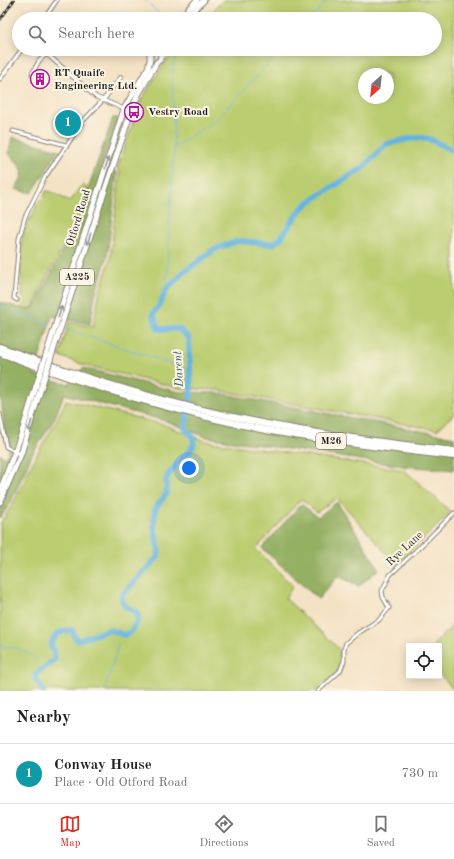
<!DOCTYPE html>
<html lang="en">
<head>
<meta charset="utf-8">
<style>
  body { margin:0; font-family:"Old Standard TT",serif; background:#f2f2f2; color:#202124 }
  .controls { position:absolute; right:12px; bottom:12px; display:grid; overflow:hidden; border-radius:0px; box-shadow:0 2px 10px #0003 }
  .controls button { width:36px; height:36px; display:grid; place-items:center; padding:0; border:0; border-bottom:1px solid #e0e0e0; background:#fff; color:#202124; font:20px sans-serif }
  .compass { position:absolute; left:358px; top:68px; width:36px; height:36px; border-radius:50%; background:#fff; box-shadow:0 2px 10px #0003; rotate:207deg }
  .you { position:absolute; left:189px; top:468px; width:14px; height:14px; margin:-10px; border:3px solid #fff; border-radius:50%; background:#1a73e8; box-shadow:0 0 0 6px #1a73e833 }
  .badge { display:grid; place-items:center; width:26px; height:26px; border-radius:50%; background:#d93025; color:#fff; font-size:13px; font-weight:700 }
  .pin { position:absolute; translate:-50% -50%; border:2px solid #fff; box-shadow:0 1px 4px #0006 }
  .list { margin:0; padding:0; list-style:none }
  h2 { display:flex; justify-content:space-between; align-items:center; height:52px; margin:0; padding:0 16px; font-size:17px }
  h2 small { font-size:13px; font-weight:400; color:#757577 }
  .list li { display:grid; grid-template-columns:26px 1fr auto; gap:12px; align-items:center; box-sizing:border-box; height:60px; padding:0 16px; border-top:1px solid #e0e0e0 }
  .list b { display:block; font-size:15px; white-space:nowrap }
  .list p { margin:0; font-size:13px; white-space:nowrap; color:#757577 }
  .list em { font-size:13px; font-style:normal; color:#757577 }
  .icon { flex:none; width:22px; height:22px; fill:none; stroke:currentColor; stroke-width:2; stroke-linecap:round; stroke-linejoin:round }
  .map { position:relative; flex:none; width:454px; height:691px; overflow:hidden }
  .search { position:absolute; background:#fff; box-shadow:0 2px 10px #0003; left:12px; right:12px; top:12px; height:44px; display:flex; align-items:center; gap:10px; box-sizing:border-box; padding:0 14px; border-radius:22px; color:#757577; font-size:15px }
  .sheet { height:112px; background:#fff }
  nav { display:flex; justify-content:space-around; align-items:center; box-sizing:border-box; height:56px; border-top:1px solid #e0e0e0; background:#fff; font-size:11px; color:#757577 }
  nav a { display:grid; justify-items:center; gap:2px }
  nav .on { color:#d93025 }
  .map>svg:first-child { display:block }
  .green { fill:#bbcd71; stroke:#6c7446; fill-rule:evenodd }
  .forest { fill:#94b063; stroke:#586640 }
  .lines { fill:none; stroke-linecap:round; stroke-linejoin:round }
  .stream { stroke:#64b4de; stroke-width:1 }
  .river { stroke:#64b4de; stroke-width:6 }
  .minor-casing { stroke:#887f70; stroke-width:5 }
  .primary-casing { stroke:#887f70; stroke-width:7 }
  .motorway-casing { stroke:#887f70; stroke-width:8 }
  .minor { stroke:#fff; stroke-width:3 }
  .primary { stroke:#fff; stroke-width:5 }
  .motorway { stroke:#fff; stroke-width:6 }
  .rail-casing { stroke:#1c1c1c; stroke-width:2.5 }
  .rail { stroke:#fcf5e5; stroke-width:1; stroke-dasharray:3; stroke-linecap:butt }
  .primary-bridge-casing { stroke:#887f70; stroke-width:7; stroke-linecap:butt }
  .primary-bridge { stroke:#fff; stroke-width:5 }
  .oneway { stroke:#999 }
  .labels { text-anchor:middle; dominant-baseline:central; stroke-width:4; stroke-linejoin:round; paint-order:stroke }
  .shield { fill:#fcf5e5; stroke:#5f5d58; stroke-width:1 }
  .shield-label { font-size:10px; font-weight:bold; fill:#1c1c1c }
  .poi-label { font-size:11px; font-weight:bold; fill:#1c1c1c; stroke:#fcf5e5; text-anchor:start }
  .street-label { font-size:11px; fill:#1c1c1c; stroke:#fcf5e5 }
  .water-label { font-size:12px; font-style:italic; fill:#39596a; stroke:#fcf5e5 }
</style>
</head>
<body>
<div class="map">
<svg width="454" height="691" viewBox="0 0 454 691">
  <rect width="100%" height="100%" fill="#fcf5e5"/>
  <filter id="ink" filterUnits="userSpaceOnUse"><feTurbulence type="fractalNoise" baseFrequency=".025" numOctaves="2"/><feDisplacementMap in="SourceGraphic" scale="8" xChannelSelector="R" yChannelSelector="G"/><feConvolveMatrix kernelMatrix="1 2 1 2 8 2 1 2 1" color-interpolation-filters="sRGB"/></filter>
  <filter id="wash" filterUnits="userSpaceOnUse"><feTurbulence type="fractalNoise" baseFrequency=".012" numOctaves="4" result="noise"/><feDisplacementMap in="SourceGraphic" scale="16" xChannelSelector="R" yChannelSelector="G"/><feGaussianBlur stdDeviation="0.9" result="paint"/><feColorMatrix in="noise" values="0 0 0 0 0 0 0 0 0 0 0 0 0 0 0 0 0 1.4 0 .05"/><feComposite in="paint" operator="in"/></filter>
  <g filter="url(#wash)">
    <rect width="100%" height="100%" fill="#f4e2c5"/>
    <!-- green -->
    <g class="green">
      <path d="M223,0H454V414L437,430L217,390L179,388L84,365L59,356L69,322L93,327L99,294L110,260L120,172L117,169L141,100L166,61L176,49H435V19H205ZM364,74H388V98H364Z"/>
      <path d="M84,185L87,188C85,208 75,224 66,242C54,264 42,284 33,307L27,309L21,308L25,300L22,296C24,283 19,272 20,259C20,250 22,240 24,232C27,222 36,213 36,204L44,197L46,191L52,192L70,202L80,187Z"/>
      <polygon points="66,400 165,425 205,441 404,470 451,512 397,565 337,498 317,512 301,499 256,549 293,586 285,598 340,650 340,668 330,679 316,691 0,691 0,524 13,504 34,459 56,422"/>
      <polygon points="454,624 454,690 439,673 439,646 433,646 434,644"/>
    </g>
    <!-- forest -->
    <g class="forest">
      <path d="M113,118H118L101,168L117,172L107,257L95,295L90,324L52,316L34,375L68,384L83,368L179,392L218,393L454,437V470L402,466L206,437L166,421L64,394L54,420L32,454L11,502L0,518V454L5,458L11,444L6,441L0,391L3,368L0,367V302L27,310L34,307L43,289L84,211C84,203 89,195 89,186Z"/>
      <path d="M12,137L59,150L32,193L15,189C27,171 24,169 9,154Z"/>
      <polygon points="337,502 379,569 359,586 338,576 318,599 262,548 301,504 318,517"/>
    </g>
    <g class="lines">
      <!-- stream -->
      <g class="stream">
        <polyline points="145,0 164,19"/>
        <polyline points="310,19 328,0"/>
        <polyline points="174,146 172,72 177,49"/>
        <polyline points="166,290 174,147 215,121 282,49"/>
        <polyline points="0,306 9,310"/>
        <polyline points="15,312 51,325"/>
        <polyline points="65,329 84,335"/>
        <polyline points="90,337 190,370"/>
        <path d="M0,645C4,647 8,646 13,647C21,649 30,654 36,660"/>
        <polyline points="105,691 118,644"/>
      </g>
      <!-- river -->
      <path class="river" d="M43,691L36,679L35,675L55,659V655L51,646C53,635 61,630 72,630L76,639L79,640L109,630L114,631L125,635C133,632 138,623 138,614C130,608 120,607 122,595L157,558L159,552L154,526L155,509L167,493L166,481L168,475L181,459L191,450L194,443L193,437L185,428L191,395L189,338L179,329H158L153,314L160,305L166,290L183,273L215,249L239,241L273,244L280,239L300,210L309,202L364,167L386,144L413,138H420L429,139L454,151"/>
    </g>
  </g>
  <g filter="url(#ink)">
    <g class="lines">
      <defs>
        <g id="minor">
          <polyline points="44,19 57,0"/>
          <polyline points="41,49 96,97 131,112"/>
          <polyline points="32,74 39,61 52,49"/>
          <polyline points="0,79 22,49"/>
          <polyline points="13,131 66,145"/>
          <polyline points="17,300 14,298 19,239 25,217 45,177 84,120 104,99 121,77"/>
          <polyline points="0,414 6,447 21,454"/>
          <polyline points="318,691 340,671 344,661 344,649 346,643 358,633 379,620 389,608 383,597 382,591 390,575 425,542 454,513"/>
        </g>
        <g id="primary">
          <polyline points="179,19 197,0"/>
          <polyline points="185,19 204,0"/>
          <polyline points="48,349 124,109 148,68 150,60 150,54 153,49"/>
          <polyline points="53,351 101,202 131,112 138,95 157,62 160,60 162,49"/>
          <polyline points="0,491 21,435 36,386"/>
          <polyline points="0,502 21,454 41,388"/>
        </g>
        <g id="motorway">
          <path d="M0,347C90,381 182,408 277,426C335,437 395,444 454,451"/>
          <path d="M0,353C88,386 178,413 271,431C331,442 393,449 454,456"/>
        </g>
      </defs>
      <!-- minor casing -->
      <use href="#minor" class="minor-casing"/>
      <!-- primary casing -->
      <use href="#primary" class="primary-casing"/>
      <!-- motorway casing -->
      <use href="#motorway" class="motorway-casing"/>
      <!-- minor -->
      <use href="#minor" class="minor"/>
      <!-- primary -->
      <use href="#primary" class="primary"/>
      <!-- motorway -->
      <use href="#motorway" class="motorway"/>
      <defs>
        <polyline id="rail" points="0,20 14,0"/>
      </defs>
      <!-- rail casing -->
      <use href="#rail" class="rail-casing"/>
      <!-- rail -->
      <use href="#rail" class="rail"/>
      <defs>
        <g id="primary-bridge">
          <polyline points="36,386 48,349"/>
          <polyline points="41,388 53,351"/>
        </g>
      </defs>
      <!-- primary-bridge casing -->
      <use href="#primary-bridge" class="primary-bridge-casing"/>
      <!-- primary-bridge -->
      <use href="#primary-bridge" class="primary-bridge"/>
    </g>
    <!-- one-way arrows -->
    <defs><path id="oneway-shaft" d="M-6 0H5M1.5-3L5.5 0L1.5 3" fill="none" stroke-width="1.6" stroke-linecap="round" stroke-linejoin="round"/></defs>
    <g class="oneway">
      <use href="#oneway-shaft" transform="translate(107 163) rotate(-72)"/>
      <use href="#oneway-shaft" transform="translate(89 239) rotate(107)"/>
      <use href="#oneway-shaft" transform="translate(60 312) rotate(-72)"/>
      <use href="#oneway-shaft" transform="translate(30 426) rotate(106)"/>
    </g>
  </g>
  <!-- icons -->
  <defs>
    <symbol id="building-ring" viewBox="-11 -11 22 22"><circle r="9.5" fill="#fcf5e5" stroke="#b5179e" stroke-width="1.5"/><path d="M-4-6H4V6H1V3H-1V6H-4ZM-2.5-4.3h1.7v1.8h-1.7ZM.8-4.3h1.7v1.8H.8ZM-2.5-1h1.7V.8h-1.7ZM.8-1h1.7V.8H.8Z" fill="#b5179e"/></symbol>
    <symbol id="bus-ring" viewBox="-11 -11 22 22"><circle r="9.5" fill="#fcf5e5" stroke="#b5179e" stroke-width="1.5"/><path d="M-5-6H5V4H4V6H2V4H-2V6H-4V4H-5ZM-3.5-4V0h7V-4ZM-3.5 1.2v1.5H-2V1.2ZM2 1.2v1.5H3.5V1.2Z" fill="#b5179e"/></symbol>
  </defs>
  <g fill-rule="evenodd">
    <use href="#building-ring" x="29" y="68" width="22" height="22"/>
    <use href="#bus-ring" x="123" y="101" width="22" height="22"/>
  </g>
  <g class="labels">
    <!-- shield labels -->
    <g class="shield">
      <rect x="60" y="269" width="34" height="16" rx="3"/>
      <rect x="316" y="433" width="30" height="16" rx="3"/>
    </g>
    <g class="shield-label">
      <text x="77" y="277">A225</text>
      <text x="331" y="441">M26</text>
    </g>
    <!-- poi labels -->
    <g class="poi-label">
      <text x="54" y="73">RT Quaife<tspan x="54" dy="13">Engineering Ltd.</tspan></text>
      <text x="148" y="112">Vestry Road</text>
    </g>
    <!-- street labels -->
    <g class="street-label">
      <text transform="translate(79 218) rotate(-73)">Otford Road</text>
      <text transform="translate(405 549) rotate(-43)">Rye Lane</text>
    </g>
    <!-- water labels -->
    <g class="water-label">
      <text transform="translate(179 369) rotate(-93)">Darent</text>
    </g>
  </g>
</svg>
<div class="controls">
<button><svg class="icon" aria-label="locate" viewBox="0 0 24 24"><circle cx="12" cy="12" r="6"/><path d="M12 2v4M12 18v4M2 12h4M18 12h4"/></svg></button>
</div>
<svg class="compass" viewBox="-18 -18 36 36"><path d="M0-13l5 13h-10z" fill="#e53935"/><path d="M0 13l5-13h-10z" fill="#757577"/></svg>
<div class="you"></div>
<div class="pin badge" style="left:68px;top:123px;background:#0f9aa8">1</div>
<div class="search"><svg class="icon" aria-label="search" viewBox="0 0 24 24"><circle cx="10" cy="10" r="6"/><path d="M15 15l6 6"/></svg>Search here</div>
</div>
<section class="sheet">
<h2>Nearby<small></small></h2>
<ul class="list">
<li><span class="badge" style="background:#0f9aa8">1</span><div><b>Conway House</b><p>Place · Old Otford Road</p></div><em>730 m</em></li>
</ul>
</section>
<nav>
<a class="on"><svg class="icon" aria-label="map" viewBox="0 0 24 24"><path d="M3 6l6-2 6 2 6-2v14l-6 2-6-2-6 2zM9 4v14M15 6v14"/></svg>Map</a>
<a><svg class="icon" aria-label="directions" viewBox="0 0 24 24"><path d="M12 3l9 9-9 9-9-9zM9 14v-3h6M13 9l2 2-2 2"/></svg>Directions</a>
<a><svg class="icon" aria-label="saved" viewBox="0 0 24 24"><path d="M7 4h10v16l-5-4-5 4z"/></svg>Saved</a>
</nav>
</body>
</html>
